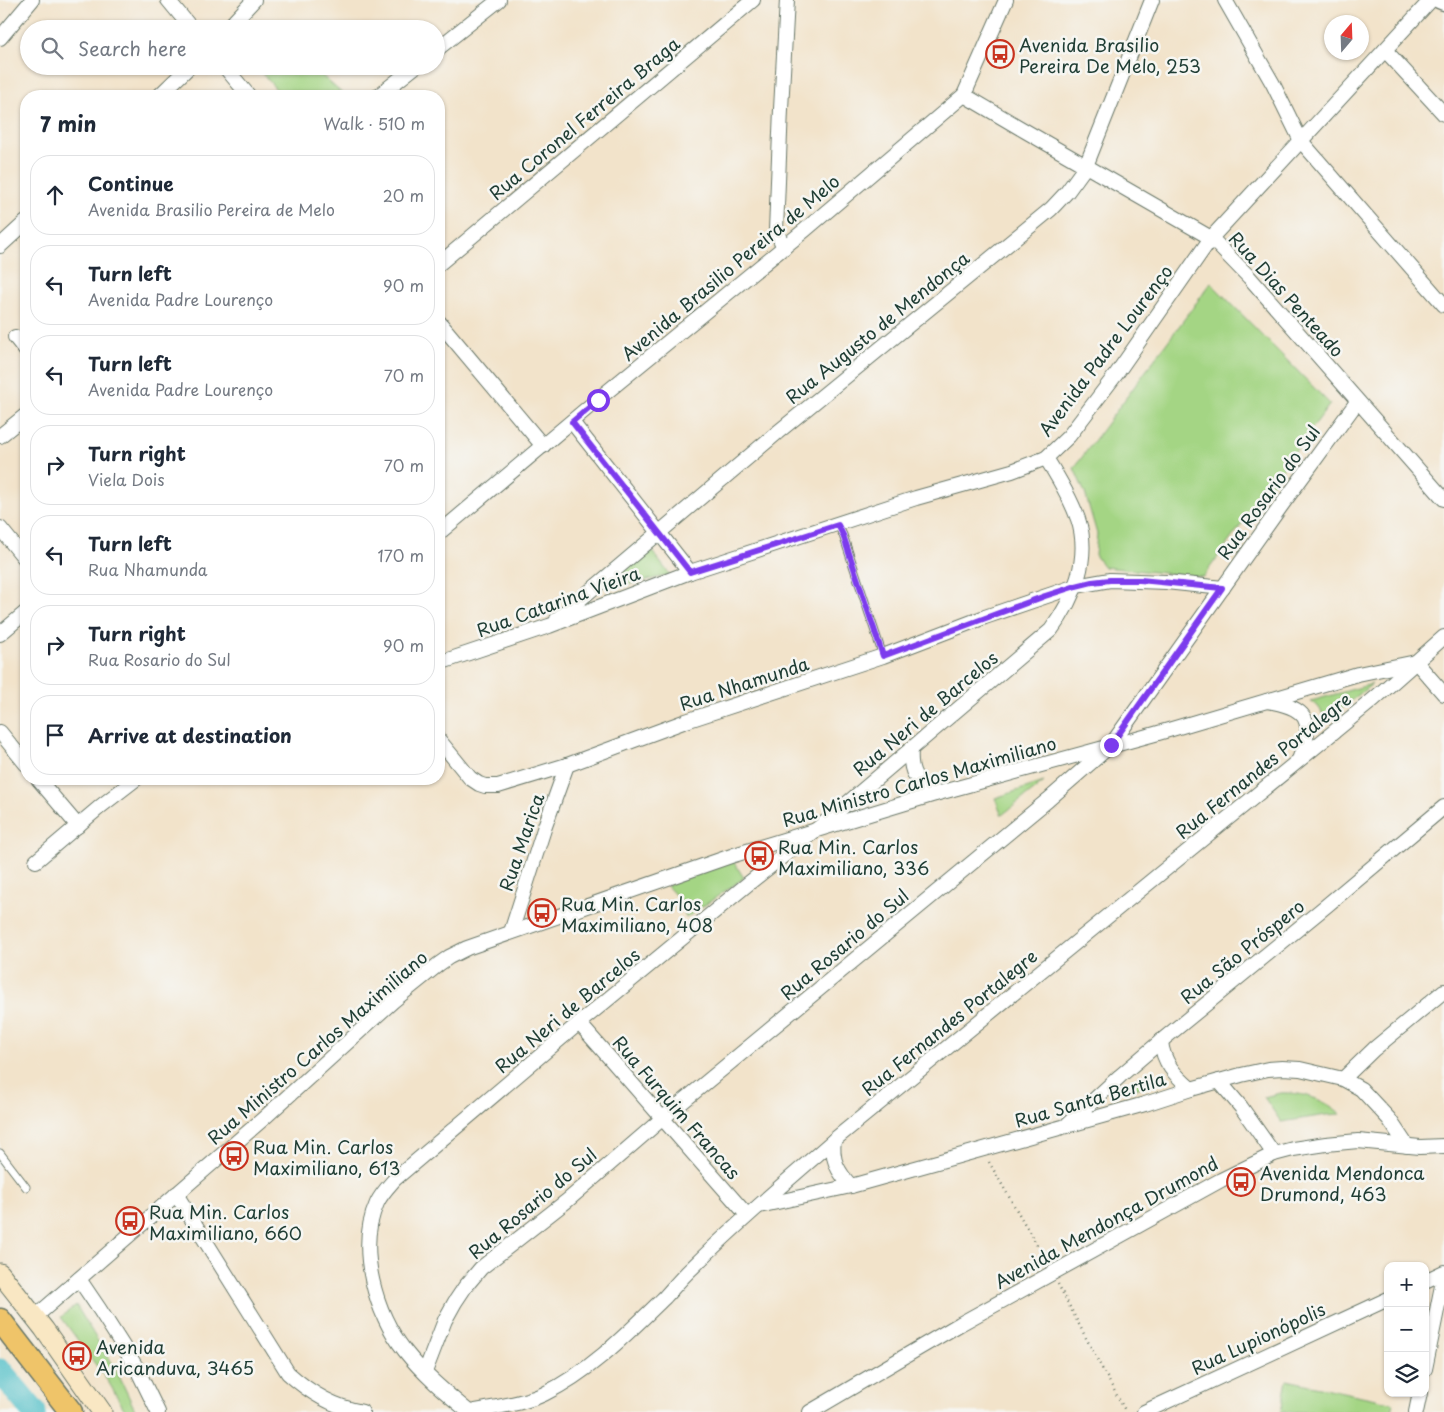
<!DOCTYPE html>
<html lang="en">
<head>
<meta charset="utf-8">
<style>
  body { margin:0; font-family:"Playpen Sans",sans-serif; background:#f2f2f3; color:#1f2937 }
  .controls { position:absolute; right:15px; bottom:15px; display:grid; overflow:hidden; border-radius:10px; box-shadow:0 1px 4px #0004 }
  .controls button { width:45px; height:45px; display:grid; place-items:center; padding:0; border:0; border-bottom:1px solid #e0e1e3; background:#fff; color:#1f2937; font:25px sans-serif }
  .compass { position:absolute; left:1324px; top:15px; width:45px; height:45px; border-radius:50%; background:#fff; box-shadow:0 1px 4px #0004; rotate:19deg }
  .stop { position:absolute; width:15px; height:15px; margin:-11px; border:4px solid #7c3aed; border-radius:50%; background:#fff }
  .stop.end { background:#7c3aed; border-color:#fff; box-shadow:0 1px 5px #0008 }
  .list { margin:0; padding:0; list-style:none }
  h2 { display:flex; justify-content:space-between; align-items:center; height:65px; margin:0; padding:0 20px; font-size:21px }
  h2 small { font-size:16px; font-weight:400; color:#747a83 }
  .list li { display:grid; grid-template-columns:32px 1fr auto; gap:15px; align-items:center; box-sizing:border-box; height:80px; margin:0 10px 10px; padding:0 10px; border:1px solid #e0e1e3; border-radius:20px }
  .list b { display:block; font-size:19px; white-space:nowrap }
  .list p { margin:0; font-size:16px; white-space:nowrap; color:#747a83 }
  .list em { font-size:16px; font-style:normal; color:#747a83 }
  .icon { flex:none; width:28px; height:28px; fill:none; stroke:currentColor; stroke-width:2; stroke-linecap:round; stroke-linejoin:round }
  .map { position:relative; flex:none; width:1444px; height:1412px; overflow:hidden }
  .search { position:absolute; background:#fff; box-shadow:0 1px 4px #0004; left:20px; top:20px; width:425px; height:55px; display:flex; align-items:center; gap:12px; box-sizing:border-box; padding:0 18px; border-radius:28px; color:#747a83; font-size:19px }
  .panel { position:absolute; background:#fff; box-shadow:0 1px 4px #0004; left:20px; top:90px; width:425px; height:695px; border-radius:20px }
  .map>svg:first-child { display:block }
  .green { fill:#a4d584; stroke:#62895c }
  .lines { fill:none; stroke-linecap:round; stroke-linejoin:round }
  .river { stroke:#51bfc8; stroke-width:25 }
  .service-casing { stroke:#697768; stroke-width:9 }
  .minor-casing { stroke:#697768; stroke-width:16 }
  .tertiary-casing { stroke:#697768; stroke-width:19 }
  .secondary-casing { stroke:#697768; stroke-width:21 }
  .trunk-casing { stroke:#697768; stroke-width:25 }
  .path { stroke:#697768; stroke-width:2.5; stroke-dasharray:1 4; stroke-linecap:butt }
  .service { stroke:#fff; stroke-width:7 }
  .minor { stroke:#fff; stroke-width:14 }
  .tertiary { stroke:#fff; stroke-width:16 }
  .secondary { stroke:#f9e7c3; stroke-width:19 }
  .trunk { stroke:#efc469; stroke-width:22 }
  .route { stroke:#7c3aed; stroke-width:6 }
  .labels { text-anchor:middle; dominant-baseline:central; stroke-width:5; stroke-linejoin:round; paint-order:stroke }
  .poi-label { font-size:18px; fill:#1f3d34; stroke:#f6f6f2; text-anchor:start }
  .street-label { font-size:18px; fill:#1f3d34; stroke:#f6f6f2 }
</style>
</head>
<body>
<div class="map">
<svg width="1444" height="1412" viewBox="0 0 1444 1412">
  <rect width="100%" height="100%" fill="#f6f6f2"/>
  <filter id="ink" filterUnits="userSpaceOnUse"><feTurbulence type="fractalNoise" baseFrequency=".02" numOctaves="2"/><feDisplacementMap in="SourceGraphic" scale="10" xChannelSelector="R" yChannelSelector="G"/><feConvolveMatrix kernelMatrix="1 2 1 2 8 2 1 2 1" color-interpolation-filters="sRGB"/></filter>
  <filter id="wash" filterUnits="userSpaceOnUse"><feTurbulence type="fractalNoise" baseFrequency=".0096" numOctaves="4" result="noise"/><feDisplacementMap in="SourceGraphic" scale="20" xChannelSelector="R" yChannelSelector="G"/><feGaussianBlur stdDeviation="1.12" result="paint"/><feColorMatrix in="noise" values="0 0 0 0 0 0 0 0 0 0 0 0 0 0 0 0 0 1.4 0 .05"/><feComposite in="paint" operator="in"/></filter>
  <g filter="url(#wash)">
    <rect width="100%" height="100%" fill="#f2e3ca"/>
    <!-- green -->
    <g class="green">
      <polygon points="256,66 311,66 344,95 342,96 282,96"/>
      <polygon points="1211,283 1330,404 1203,577 1104,567 1095,555 1097,534 1085,493 1074,468"/>
      <polygon points="648,546 670,575 607,589"/>
      <path d="M1372,684L1325,722C1323,713 1319,705 1311,701Z"/>
      <polygon points="1044,782 1002,815 995,798"/>
      <polygon points="732,859 744,878 686,918 681,901 667,886"/>
      <polygon points="1141,1075 1149,1085 1127,1091"/>
      <path d="M1280,1093C1302,1092 1324,1099 1341,1114L1327,1115L1281,1122L1264,1097Z"/>
      <polygon points="76,1305 119,1376 136,1412 126,1412 109,1383 61,1317"/>
      <polygon points="1287,1380 1394,1403 1392,1412 1281,1412"/>
    </g>
    <g class="lines">
      <!-- river -->
      <polyline class="river" points="0,1371 34,1412"/>
    </g>
  </g>
  <g filter="url(#ink)">
    <g class="lines">
      <defs>
        <g id="service">
          <polyline points="838,525 843,535 883,656"/>
          <polyline points="0,1153 26,1187"/>
        </g>
        <g id="minor">
          <polyline points="168,0 192,29"/>
          <polyline points="1225,0 1273,84 1301,141 1444,305"/>
          <polyline points="227,29 254,0"/>
          <polyline points="0,38 32,0"/>
          <polyline points="436,50 499,0"/>
          <polyline points="1385,50 1444,114"/>
          <polyline points="224,66 249,96"/>
          <polyline points="964,95 1027,132 1211,238 1249,277 1444,499"/>
          <polyline points="159,96 190,66"/>
          <polyline points="378,96 416,66"/>
          <polyline points="0,246 26,222"/>
          <polyline points="784,248 776,230 781,109 787,0"/>
          <polyline points="439,264 753,0"/>
          <polyline points="439,322 543,446"/>
          <polyline points="15,337 26,351"/>
          <polyline points="572,422 690,572"/>
          <polyline points="0,436 26,415"/>
          <polyline points="0,528 26,560"/>
          <polyline points="439,533 597,400 805,230 964,95 1006,0"/>
          <polyline points="557,619 778,432 1023,232 1051,209 1067,192 1086,166 1152,0"/>
          <polyline points="0,634 26,612"/>
          <polyline points="1416,662 1444,694"/>
          <polyline points="439,663 549,626 690,572 916,498 1012,471 1046,458 1069,436 1117,373 1211,238 1431,0"/>
          <path d="M1267,701C1306,707 1316,720 1300,757"/>
          <polyline points="0,732 26,764"/>
          <polyline points="439,740 470,778 479,784 485,786 498,786 567,765 686,721 883,656 985,617 1076,586 1110,580 1166,582 1223,588"/>
          <path d="M911,749C909,773 916,781 935,794"/>
          <polyline points="38,779 78,826"/>
          <polyline points="36,861 101,806 136,779"/>
          <polyline points="511,932 544,829 567,765"/>
          <polyline points="579,1023 747,1215"/>
          <path d="M1161,1041C1163,1063 1175,1075 1191,1089"/>
          <polyline points="1343,1079 1374,1049 1444,991"/>
          <polyline points="1219,1081 1241,1107 1274,1154"/>
          <polyline points="1068,1124 1120,1076 1161,1041 1326,906 1444,807"/>
          <path d="M834,1140C831,1160 838,1172 851,1186"/>
          <path d="M176,1194L288,1373C310,1393 333,1407 362,1412"/>
          <polyline points="759,1206 851,1186 1145,1104 1191,1089 1241,1075 1268,1069 1282,1068 1300,1069 1343,1079 1361,1089 1389,1119 1407,1146"/>
          <polyline points="79,1279 100,1310 135,1365 158,1412"/>
          <polyline points="1425,1281 1444,1272"/>
          <polyline points="35,1317 263,1119 393,1001 439,964 449,957 467,948 734,855 935,794 1155,734 1358,674 1416,662"/>
          <polyline points="1425,1369 1444,1276"/>
          <polyline points="425,1372 445,1320 455,1302 465,1287 481,1268 568,1200 663,1118 1048,800 1111,745 1281,506 1357,402"/>
          <path d="M469,1412C446,1393 423,1374 405,1351C376,1314 356,1249 377,1203C381,1194 388,1187 395,1179L579,1023L749,883L817,829L1051,630C1074,599 1091,558 1078,519C1070,497 1058,477 1046,458"/>
          <path d="M471,1412C494,1407 523,1404 544,1394C591,1371 628,1333 665,1297C674,1287 683,1276 693,1267C738,1222 786,1182 834,1140L1374,699L1444,637"/>
          <polyline points="810,1412 960,1324 1221,1180 1274,1154 1293,1149 1326,1144 1358,1141 1420,1147 1444,1146"/>
          <polyline points="1144,1412 1388,1299"/>
          <polyline points="1416,1412 1420,1393"/>
        </g>
        <polyline id="tertiary" points="1439,0 1444,2"/>
        <polyline id="secondary" points="0,1273 44,1329 102,1412"/>
        <polyline id="trunk" points="0,1320 71,1412"/>
      </defs>
      <!-- service casing -->
      <use href="#service" class="service-casing"/>
      <!-- minor casing -->
      <use href="#minor" class="minor-casing"/>
      <!-- tertiary casing -->
      <use href="#tertiary" class="tertiary-casing"/>
      <!-- secondary casing -->
      <use href="#secondary" class="secondary-casing"/>
      <!-- trunk casing -->
      <use href="#trunk" class="trunk-casing"/>
      <!-- path -->
      <g class="path">
        <polyline points="989,1162 1046,1261"/>
        <polyline points="1058,1284 1097,1359 1126,1412"/>
      </g>
      <!-- service -->
      <use href="#service" class="service"/>
      <!-- minor -->
      <use href="#minor" class="minor"/>
      <!-- tertiary -->
      <use href="#tertiary" class="tertiary"/>
      <!-- secondary -->
      <use href="#secondary" class="secondary"/>
      <!-- trunk -->
      <use href="#trunk" class="trunk"/>
    </g>
  </g>
  <g class="lines" filter="url(#ink)">
    <!-- route -->
    <polyline class="route" points="598,400 572,422 690,572 838,525 843,535 883,656 1045,596 1076,586 1092,582 1110,580 1140,580 1222,588 1111,745"/>
  </g>
  <!-- icons -->
  <defs>
    <symbol id="bus-ring" viewBox="-11 -11 22 22"><circle r="9.5" fill="#f6f6f2" stroke="#c8321e" stroke-width="1.5"/><path d="M-5-6H5V4H4V6H2V4H-2V6H-4V4H-5ZM-3.5-4V0h7V-4ZM-3.5 1.2v1.5H-2V1.2ZM2 1.2v1.5H3.5V1.2Z" fill="#c8321e"/></symbol>
  </defs>
  <g fill-rule="evenodd">
    <use href="#bus-ring" x="984" y="38" width="32" height="32"/>
    <use href="#bus-ring" x="743" y="840" width="32" height="32"/>
    <use href="#bus-ring" x="526" y="897" width="32" height="32"/>
    <use href="#bus-ring" x="218" y="1140" width="32" height="32"/>
    <use href="#bus-ring" x="1225" y="1166" width="32" height="32"/>
    <use href="#bus-ring" x="114" y="1205" width="32" height="32"/>
    <use href="#bus-ring" x="61" y="1340" width="32" height="32"/>
  </g>
  <g class="labels">
    <!-- poi labels -->
    <g class="poi-label">
      <text x="1019" y="44">Avenida Brasilio<tspan x="1019" dy="21">Pereira De Melo, 253</tspan></text>
      <text x="778" y="846">Rua Min. Carlos<tspan x="778" dy="21">Maximiliano, 336</tspan></text>
      <text x="561" y="903">Rua Min. Carlos<tspan x="561" dy="21">Maximiliano, 408</tspan></text>
      <text x="253" y="1146">Rua Min. Carlos<tspan x="253" dy="21">Maximiliano, 613</tspan></text>
      <text x="1260" y="1172">Avenida Mendonca<tspan x="1260" dy="21">Drumond, 463</tspan></text>
      <text x="149" y="1211">Rua Min. Carlos<tspan x="149" dy="21">Maximiliano, 660</tspan></text>
      <text x="96" y="1346">Avenida<tspan x="96" dy="21">Aricanduva, 3465</tspan></text>
    </g>
    <!-- street labels -->
    <g class="street-label">
      <text transform="translate(584 118) rotate(-40)">Rua Coronel Ferreira Braga</text>
      <text transform="translate(730 267) rotate(-40)">Avenida Brasilio Pereira de Melo</text>
      <text transform="translate(1287 294) rotate(48)">Rua Dias Penteado</text>
      <text transform="translate(877 327) rotate(-39)">Rua Augusto de Mendonça</text>
      <text transform="translate(1105 350) rotate(-53)">Avenida Padre Lourenço</text>
      <text transform="translate(1268 492) rotate(-54)">Rua Rosario do Sul</text>
      <text transform="translate(558 601) rotate(-20)">Rua Catarina Vieira</text>
      <text transform="translate(744 683) rotate(-18)">Rua Nhamunda</text>
      <text transform="translate(925 713) rotate(-40)">Rua Neri de Barcelos</text>
      <text transform="translate(1263 765) rotate(-39)">Rua Fernandes Portalegre</text>
      <text transform="translate(919 781) rotate(-16)">Rua Ministro Carlos Maximiliano</text>
      <text transform="translate(521 842) rotate(-71)">Rua Marica</text>
      <text transform="translate(844 944) rotate(-40)">Rua Rosario do Sul</text>
      <text transform="translate(1242 951) rotate(-39)">Rua São Próspero</text>
      <text transform="translate(567 1010) rotate(-40)">Rua Neri de Barcelos</text>
      <text transform="translate(949 1022) rotate(-39)">Rua Fernandes Portalegre</text>
      <text transform="translate(317 1047) rotate(-41)">Rua Ministro Carlos Maximiliano</text>
      <text transform="translate(1090 1099) rotate(-16)">Rua Santa Bertila</text>
      <text transform="translate(677 1107) rotate(49)">Rua Furquim Francas</text>
      <text transform="translate(532 1203) rotate(-40)">Rua Rosario do Sul</text>
      <text transform="translate(1106 1222) rotate(-29)">Avenida Mendonça Drumond</text>
      <text transform="translate(1258 1338) rotate(-25)">Rua Lupionópolis</text>
    </g>
  </g>
</svg>
<div class="controls">
<button>+</button>
<button>−</button>
<button><svg class="icon" aria-label="layers" viewBox="0 0 24 24"><path d="M12 4l9 5-9 5-9-5zM3 14l9 5 9-5"/></svg></button>
</div>
<svg class="compass" viewBox="-18 -18 36 36"><path d="M0-13l5 13h-10z" fill="#e53935"/><path d="M0 13l5-13h-10z" fill="#747a83"/></svg>
<div class="stop" style="left:598px;top:400px"></div>
<div class="stop end" style="left:1111px;top:745px"></div>
<div class="search"><svg class="icon" aria-label="search" viewBox="0 0 24 24"><circle cx="10" cy="10" r="6"/><path d="M15 15l6 6"/></svg>Search here</div>
<section class="panel">
<h2>7 min<small>Walk · 510 m</small></h2>
<ul class="list">
<li><svg class="icon" aria-label="ahead" viewBox="0 0 24 24"><path d="M12 20V5M6 11l6-6 6 6"/></svg><div><b>Continue</b><p>Avenida Brasilio Pereira de Melo</p></div><em>20 m</em></li>
<li><svg class="icon" aria-label="left" viewBox="0 0 24 24"><path d="M17 20v-9H6M10 6l-5 5 5 5"/></svg><div><b>Turn left</b><p>Avenida Padre Lourenço</p></div><em>90 m</em></li>
<li><svg class="icon" aria-label="left" viewBox="0 0 24 24"><path d="M17 20v-9H6M10 6l-5 5 5 5"/></svg><div><b>Turn left</b><p>Avenida Padre Lourenço</p></div><em>70 m</em></li>
<li><svg class="icon" aria-label="right" viewBox="0 0 24 24"><path d="M7 20v-9h11M14 6l5 5-5 5"/></svg><div><b>Turn right</b><p>Viela Dois</p></div><em>70 m</em></li>
<li><svg class="icon" aria-label="left" viewBox="0 0 24 24"><path d="M17 20v-9H6M10 6l-5 5 5 5"/></svg><div><b>Turn left</b><p>Rua Nhamunda</p></div><em>170 m</em></li>
<li><svg class="icon" aria-label="right" viewBox="0 0 24 24"><path d="M7 20v-9h11M14 6l5 5-5 5"/></svg><div><b>Turn right</b><p>Rua Rosario do Sul</p></div><em>90 m</em></li>
<li><svg class="icon" aria-label="arrive" viewBox="0 0 24 24"><path d="M6 21V4h12l-3 4 3 4H6"/></svg><div><b>Arrive at destination</b></div></li>
</ul>
</section>
</div>
</body>
</html>
